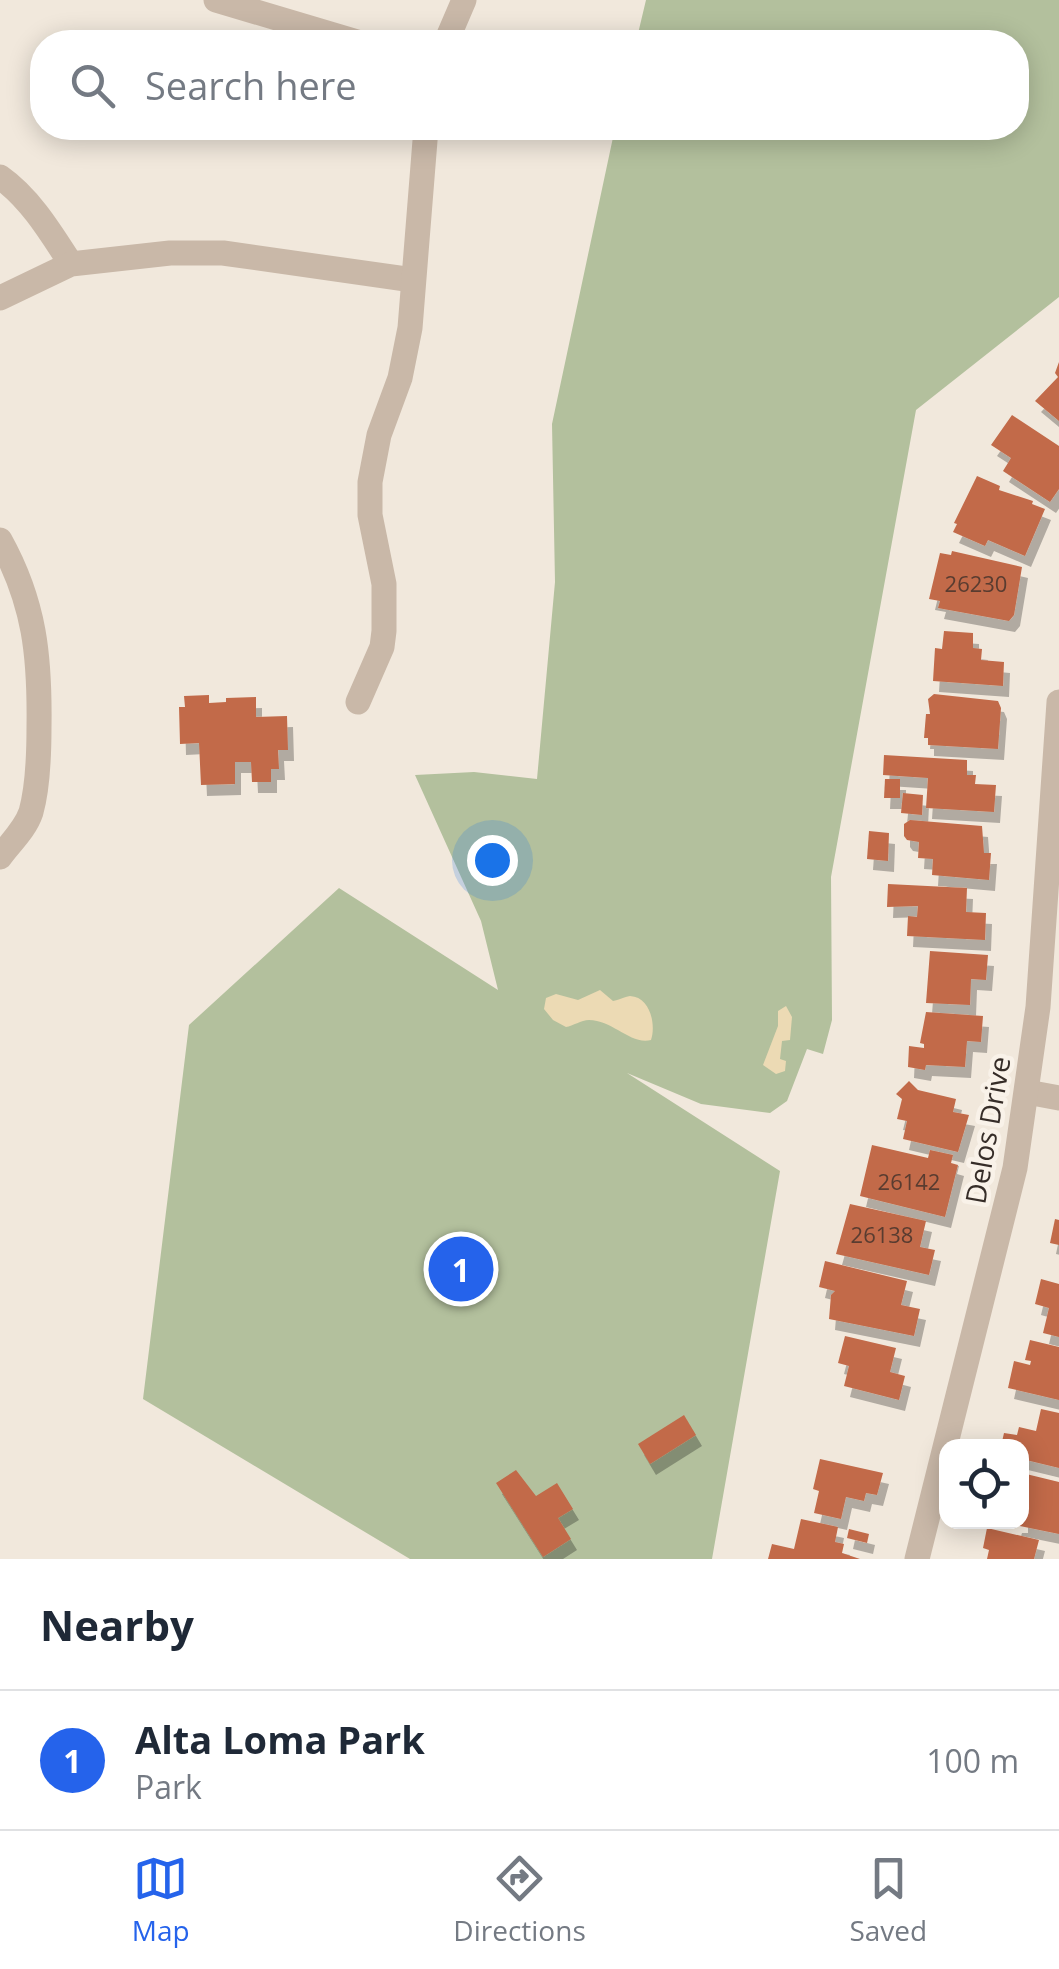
<!DOCTYPE html>
<html lang="en">
<head>
<meta charset="utf-8">
<style>
  body { margin:0; font-family:"Open Sans",sans-serif; background:#f2f2f3; color:#1f2937 }
  .controls { position:absolute; right:30px; bottom:30px; display:grid; overflow:hidden; border-radius:20px; box-shadow:0 5px 25px #0003 }
  .controls button { width:90px; height:90px; display:grid; place-items:center; padding:0; border:0; border-bottom:2px solid #e0e1e3; background:#fff; color:#1f2937; font:50px sans-serif }
  .you { position:absolute; left:492px; top:860px; width:35px; height:35px; margin:-25px; border:8px solid #fff; border-radius:50%; background:#1a73e8; box-shadow:0 0 0 15px #1a73e833 }
  .badge { display:grid; place-items:center; width:65px; height:65px; border-radius:50%; background:#2563eb; color:#fff; font-size:32px; font-weight:700 }
  .pin { position:absolute; translate:-50% -50%; border:5px solid #fff; box-shadow:0 2px 10px #0006 }
  .list { margin:0; padding:0; list-style:none }
  h2 { display:flex; justify-content:space-between; align-items:center; height:130px; margin:0; padding:0 40px; font-size:42px }
  h2 small { font-size:32px; font-weight:400; color:#747a83 }
  .list li { display:grid; grid-template-columns:65px 1fr auto; gap:30px; align-items:center; box-sizing:border-box; height:140px; padding:0 40px; border-top:2px solid #e0e1e3 }
  .list b { display:block; font-size:38px; white-space:nowrap }
  .list p { margin:0; font-size:32px; white-space:nowrap; color:#747a83 }
  .list em { font-size:32px; font-style:normal; color:#747a83 }
  .icon { flex:none; width:55px; height:55px; fill:none; stroke:currentColor; stroke-width:2; stroke-linecap:round; stroke-linejoin:round }
  .map { position:relative; flex:none; width:1059px; height:1559px; overflow:hidden }
  .search { position:absolute; background:#fff; box-shadow:0 5px 25px #0003; left:30px; right:30px; top:30px; height:110px; display:flex; align-items:center; gap:25px; box-sizing:border-box; padding:0 35px; border-radius:40px; color:#747a83; font-size:38px }
  .sheet { height:270px; background:#fff }
  nav { display:flex; justify-content:space-around; align-items:center; box-sizing:border-box; height:140px; border-top:2px solid #e0e1e3; background:#fff; font-size:28px; color:#747a83 }
  nav a { display:grid; justify-items:center; gap:5px }
  nav .on { color:#2563eb }
  .map>svg:first-child { display:block }
  .green { fill:#b3c09d }
  .sand { fill:#ecdab4 }
  .building { fill:#c26a49; filter:url(#shadow) }
  .lines { fill:none; stroke-linecap:round; stroke-linejoin:round }
  .minor { stroke:#c9b8a8; stroke-width:25 }
  .labels { text-anchor:middle; dominant-baseline:central; stroke-width:9; stroke-linejoin:round; paint-order:stroke }
  .number-label { font-size:22px; fill:#593c30 }
  .street-label { font-size:28px; fill:#362d28; stroke:#f9f2e9 }
</style>
</head>
<body>
<div class="map">
<svg width="1059" height="1559" viewBox="0 0 1059 1559">
  <defs>
    <filter id="shadow"><feDropShadow dx="6" dy="11" stdDeviation="0" flood-color="#0004"/></filter>
  </defs>
  <rect width="100%" height="100%" fill="#f1e8dc"/>
  <!-- green -->
  <polygon class="green" points="646,0 1059,0 1059,297 916,410 831,877 832,1020 823,1054 807,1049 787,1101 770,1113 701,1104 627,1073 780,1171 712,1559 410,1559 143,1399 189,1025 339,888 498,990 481,921 415,775 474,772 537,779 555,582 552,424 615,128 1016,128 1016,42 636,42"/>
  <!-- sand -->
  <g class="sand">
    <path d="M600,990L613,1001C615,1001 628,996 630,996C651,997 656,1026 651,1040C630,1045 613,1020 589,1020C581,1020 573,1026 566,1027L553,1020L544,1009L546,998L556,994L578,1000Z"/>
    <polygon points="786,1006 792,1017 790,1040 782,1041 780,1059 786,1061 785,1071 776,1074 763,1065 778,1026 778,1011"/>
  </g>
  <!-- building -->
  <g class="building">
    <polygon points="1059,362 1059,421 1035,401 1058,377 1055,373"/>
    <polygon points="1012,415 1059,446 1059,489 1050,502 1003,471 1011,458 991,445"/>
    <polygon points="977,476 1000,486 999,490 1033,501 1032,504 1045,509 1025,556 988,540 985,546 953,532 957,524 954,523"/>
    <polygon points="952,551 1022,567 1014,615 1009,621 938,608 940,601 929,599 940,553 951,555"/>
    <polygon points="944,631 973,633 973,648 982,649 981,660 1004,662 1003,686 933,681 935,648 942,649"/>
    <polygon points="934,694 998,701 1001,708 998,749 928,745 928,738 924,738 926,714 930,714 928,699"/>
    <polygon points="209,695 209,703 226,702 226,698 256,697 256,717 287,716 288,750 278,750 279,769 271,769 271,782 252,782 251,762 235,762 235,784 201,785 199,743 180,744 179,707 185,707 184,696"/>
    <polygon points="884,755 967,760 967,775 976,775 975,784 996,785 994,812 926,808 928,778 883,775"/>
    <polygon points="885,779 900,779 900,798 884,798"/>
    <polygon points="903,793 923,795 922,815 901,813"/>
    <polygon points="910,820 982,826 984,853 991,853 989,880 932,875 933,859 918,858 919,842 907,840 904,836 904,824"/>
    <polygon points="869,831 889,833 888,861 867,859"/>
    <polygon points="888,884 967,888 966,912 986,913 985,940 907,936 908,916 917,917 918,906 887,907"/>
    <polygon points="930,951 988,955 986,980 971,979 970,1005 926,1003"/>
    <polygon points="926,1012 983,1016 981,1042 967,1041 965,1067 926,1065 925,1070 908,1067 909,1046 924,1048 924,1044 920,1043"/>
    <polygon points="909,1081 918,1090 956,1099 953,1112 969,1115 958,1152 903,1139 907,1121 897,1119 902,1099 896,1094"/>
    <polygon points="872,1145 928,1158 930,1150 953,1155 951,1163 958,1165 945,1217 860,1196"/>
    <polygon points="850,1204 926,1221 920,1247 935,1250 929,1275 836,1254"/>
    <polygon points="1055,1219 1059,1220 1059,1245 1050,1243"/>
    <polygon points="825,1261 907,1281 901,1305 920,1309 914,1336 829,1319 831,1295 835,1291 819,1287"/>
    <polygon points="1041,1279 1059,1284 1059,1337 1043,1333 1049,1308 1035,1304"/>
    <polygon points="845,1336 896,1348 890,1372 905,1376 899,1400 844,1386 849,1366 838,1363"/>
    <polygon points="1030,1340 1059,1347 1059,1400 1008,1388 1014,1361 1030,1365 1031,1361 1025,1360"/>
    <polygon points="1041,1409 1059,1413 1059,1468 1022,1459 1022,1446 1001,1446 1004,1433 1017,1435 1019,1427 1036,1431"/>
    <polygon points="684,1415 696,1435 650,1464 638,1444"/>
    <polygon points="820,1459 883,1473 877,1495 866,1493 864,1501 846,1497 841,1519 814,1513 819,1491 813,1489"/>
    <polygon points="516,1470 536,1496 557,1483 573,1509 558,1518 571,1539 543,1557 496,1483"/>
    <polygon points="1022,1473 1059,1482 1059,1534 1015,1525 1016,1522 1022,1522"/>
    <polygon points="801,1519 838,1527 835,1542 844,1544 842,1553 860,1559 768,1559 772,1544 794,1549"/>
    <polygon points="987,1528 1039,1540 1034,1559 987,1559 989,1550 983,1548"/>
    <polygon points="849,1529 869,1534 867,1543 847,1538"/>
  </g>
  <g class="lines">
    <!-- minor -->
    <g class="minor">
      <polyline points="216,0 357,42"/>
      <polyline points="446,42 464,0"/>
      <path d="M0,177C30,198 51,233 71,264"/>
      <polyline points="0,298 71,264 170,253 223,253 413,280"/>
      <path d="M0,540C35,603 40,657 39,727C39,754 38,787 31,812C25,830 10,843 0,857"/>
      <polyline points="358,702 382,647 384,631 384,584 370,515 370,482 379,435 400,378 410,328 426,128"/>
      <polyline points="1027,1092 1059,1098"/>
      <polyline points="917,1559 1015,1168 1038,1007 1059,702"/>
    </g>
  </g>
  <g class="labels">
    <!-- number labels -->
    <g class="number-label">
      <text x="976" y="583">26230</text>
      <text x="909" y="1181">26142</text>
      <text x="882" y="1234">26138</text>
    </g>
    <!-- street labels -->
    <g class="street-label">
      <text transform="translate(987 1130) rotate(-80)">Delos Drive</text>
    </g>
  </g>
</svg>
<div class="controls">
<button><svg class="icon" aria-label="locate" viewBox="0 0 24 24"><circle cx="12" cy="12" r="6"/><path d="M12 2v4M12 18v4M2 12h4M18 12h4"/></svg></button>
</div>
<div class="you"></div>
<div class="pin badge" style="left:461px;top:1269px">1</div>
<div class="search"><svg class="icon" aria-label="search" viewBox="0 0 24 24"><circle cx="10" cy="10" r="6"/><path d="M15 15l6 6"/></svg>Search here</div>
</div>
<section class="sheet">
<h2>Nearby<small></small></h2>
<ul class="list">
<li><span class="badge">1</span><div><b>Alta Loma Park</b><p>Park</p></div><em>100 m</em></li>
</ul>
</section>
<nav>
<a class="on"><svg class="icon" aria-label="map" viewBox="0 0 24 24"><path d="M3 6l6-2 6 2 6-2v14l-6 2-6-2-6 2zM9 4v14M15 6v14"/></svg>Map</a>
<a><svg class="icon" aria-label="directions" viewBox="0 0 24 24"><path d="M12 3l9 9-9 9-9-9zM9 14v-3h6M13 9l2 2-2 2"/></svg>Directions</a>
<a><svg class="icon" aria-label="saved" viewBox="0 0 24 24"><path d="M7 4h10v16l-5-4-5 4z"/></svg>Saved</a>
</nav>
</body>
</html>
